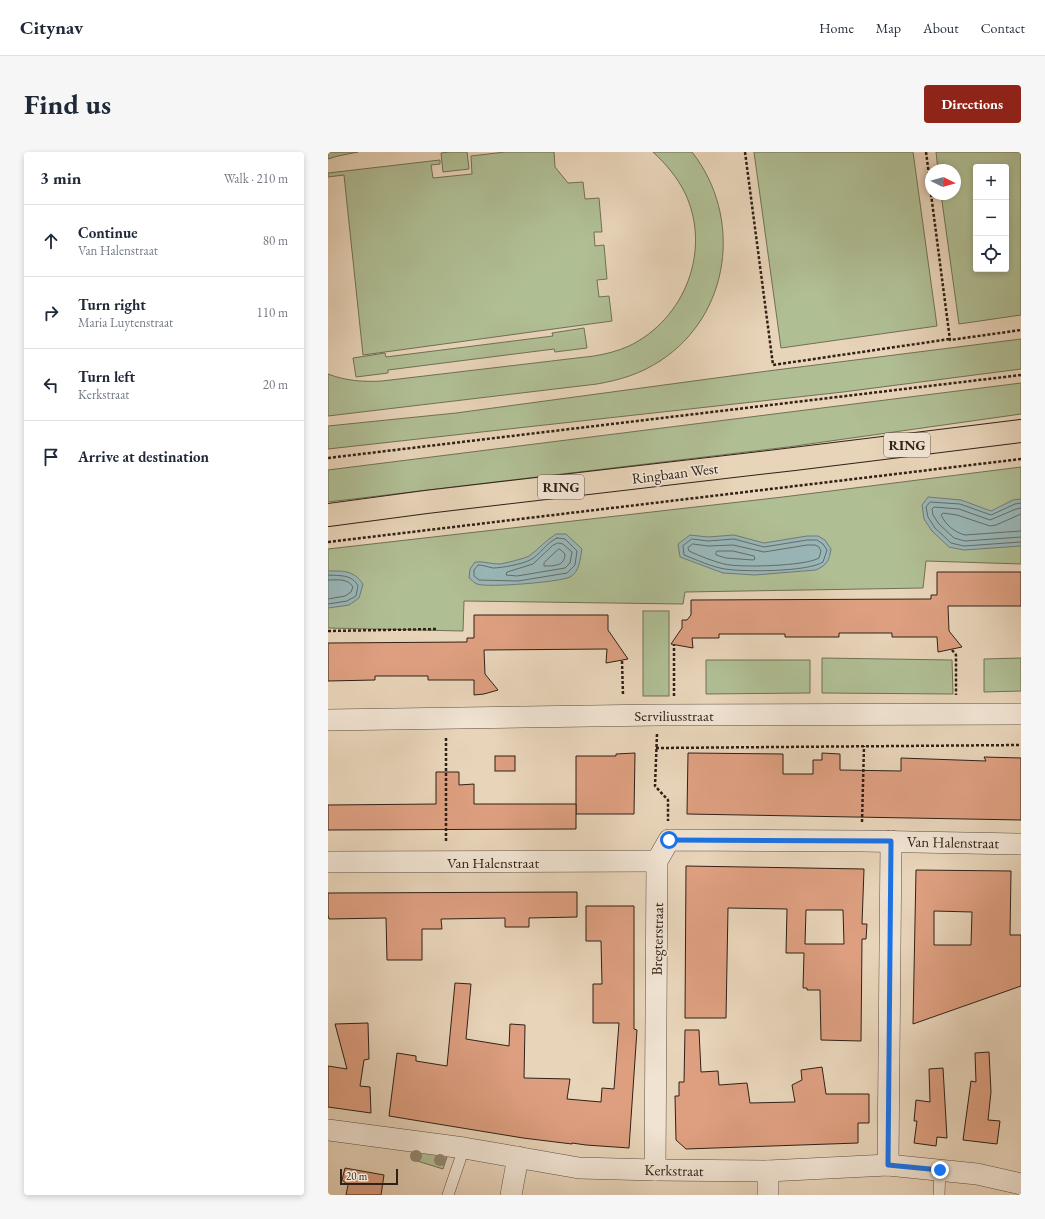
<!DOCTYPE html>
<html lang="en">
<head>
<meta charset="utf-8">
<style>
  body { margin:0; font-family:"EB Garamond",serif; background:#f6f6f7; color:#1f2937 }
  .controls { position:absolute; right:12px; top:12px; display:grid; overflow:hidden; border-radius:4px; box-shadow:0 2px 6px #0003 }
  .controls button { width:36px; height:36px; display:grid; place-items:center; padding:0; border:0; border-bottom:1px solid #e0e1e3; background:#fff; color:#1f2937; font:20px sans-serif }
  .compass { position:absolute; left:597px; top:12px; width:36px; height:36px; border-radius:50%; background:#fff; box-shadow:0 2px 6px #0003; rotate:95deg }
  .scale { position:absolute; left:12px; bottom:10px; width:58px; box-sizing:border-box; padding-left:4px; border:2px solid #302117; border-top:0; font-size:11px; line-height:14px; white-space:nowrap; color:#302117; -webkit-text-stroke:3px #f0e3d2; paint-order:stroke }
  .stop { position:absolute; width:12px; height:12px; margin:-9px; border:3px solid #1a73e8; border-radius:50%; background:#fff }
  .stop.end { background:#1a73e8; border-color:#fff; box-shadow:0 1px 4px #0008 }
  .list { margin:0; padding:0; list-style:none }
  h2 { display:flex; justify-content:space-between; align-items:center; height:52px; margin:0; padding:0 16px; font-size:17px }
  h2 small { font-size:13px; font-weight:400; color:#747a83 }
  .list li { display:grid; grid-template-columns:26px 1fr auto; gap:12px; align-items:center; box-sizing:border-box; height:72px; padding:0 16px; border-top:1px solid #e0e1e3 }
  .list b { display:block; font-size:15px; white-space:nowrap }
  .list p { margin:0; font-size:13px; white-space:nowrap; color:#747a83 }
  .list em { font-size:13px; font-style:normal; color:#747a83 }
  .icon { flex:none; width:22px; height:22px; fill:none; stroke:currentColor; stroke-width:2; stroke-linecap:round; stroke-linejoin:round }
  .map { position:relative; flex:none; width:693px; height:1043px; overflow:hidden; border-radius:4px }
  header { display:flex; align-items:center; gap:24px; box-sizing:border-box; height:56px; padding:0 20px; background:#fff; border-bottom:1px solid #e0e1e3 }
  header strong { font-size:19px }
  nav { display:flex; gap:22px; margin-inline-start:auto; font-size:14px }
  .intro { display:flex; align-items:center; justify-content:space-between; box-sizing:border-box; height:96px; padding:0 24px }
  h1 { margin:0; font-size:28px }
  .button { padding:10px 18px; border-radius:4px; background:#8f2418; color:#fff; font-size:14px; font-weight:700 }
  main { display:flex; gap:24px; padding:0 24px }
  aside { flex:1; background:#fff; border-radius:4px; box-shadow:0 2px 6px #0003 }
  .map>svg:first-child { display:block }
  .green { fill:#b0be94; stroke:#707056; fill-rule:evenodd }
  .water { fill:#99b7b8; stroke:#6f7b78 }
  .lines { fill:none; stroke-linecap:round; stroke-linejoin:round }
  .shore { stroke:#646c68; stroke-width:1 }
  .building { fill:#dd9f80; stroke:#302117; fill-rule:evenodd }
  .service-casing { stroke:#5e4e40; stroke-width:12 }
  .minor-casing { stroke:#5e4e40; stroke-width:22 }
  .primary-casing { stroke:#302117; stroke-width:24 }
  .path { stroke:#302117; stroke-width:2.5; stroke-dasharray:3 2; stroke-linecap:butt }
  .service { stroke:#f0e3d2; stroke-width:11 }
  .minor { stroke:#f0e3d2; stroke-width:21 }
  .primary { stroke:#e8d4b9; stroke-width:22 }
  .tree { fill:#948771 }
  .route { stroke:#1a73e8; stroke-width:5 }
  .labels { text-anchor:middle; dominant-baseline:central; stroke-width:3.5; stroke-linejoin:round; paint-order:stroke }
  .shield { fill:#f0e3d2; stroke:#6a5b4f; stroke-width:1 }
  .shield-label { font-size:14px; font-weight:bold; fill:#302117 }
  .street-label { font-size:15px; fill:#302117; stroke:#f0e3d2 }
</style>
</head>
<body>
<header>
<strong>Citynav</strong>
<nav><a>Home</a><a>Map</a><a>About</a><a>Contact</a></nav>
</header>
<div class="intro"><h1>Find us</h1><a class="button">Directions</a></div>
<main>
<aside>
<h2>3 min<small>Walk · 210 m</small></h2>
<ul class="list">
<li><svg class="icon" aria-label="ahead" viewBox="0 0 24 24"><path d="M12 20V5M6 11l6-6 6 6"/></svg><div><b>Continue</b><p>Van Halenstraat</p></div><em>80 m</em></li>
<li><svg class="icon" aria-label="right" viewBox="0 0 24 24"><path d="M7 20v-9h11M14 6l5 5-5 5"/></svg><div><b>Turn right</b><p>Maria Luytenstraat</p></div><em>110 m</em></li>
<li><svg class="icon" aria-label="left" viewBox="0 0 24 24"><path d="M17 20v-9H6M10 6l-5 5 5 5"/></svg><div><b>Turn left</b><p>Kerkstraat</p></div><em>20 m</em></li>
<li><svg class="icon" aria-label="arrive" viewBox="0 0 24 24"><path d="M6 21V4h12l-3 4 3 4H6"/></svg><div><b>Arrive at destination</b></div></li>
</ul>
</aside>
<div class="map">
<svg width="693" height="1043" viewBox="0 0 693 1043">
  <rect width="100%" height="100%" fill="#e8d4b9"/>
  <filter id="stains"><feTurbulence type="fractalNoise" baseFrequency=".005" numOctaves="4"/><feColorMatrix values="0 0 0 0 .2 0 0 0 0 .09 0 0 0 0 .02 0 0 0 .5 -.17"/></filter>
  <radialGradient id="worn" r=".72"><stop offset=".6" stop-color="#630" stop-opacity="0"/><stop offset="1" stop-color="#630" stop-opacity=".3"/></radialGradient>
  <!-- green -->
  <g class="green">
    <polygon points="0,0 30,0 10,4 0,7"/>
    <polygon points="121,0 139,0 141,17 115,20 113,1"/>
    <polygon points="177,0 226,0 227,15 240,31 255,30 257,47 271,46 274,80 266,80 267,94 276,93 279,127 269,128 271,145 281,144 284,169 35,203 16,23 0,25 0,21 112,8 112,12 103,13 105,26 144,22 143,4"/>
    <path d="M325,0H364C415,65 403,163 332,209C312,222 292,228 269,232L0,264V222C18,229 35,230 54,229L266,204C278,202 290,199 301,194C357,167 384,98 357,41C349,25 338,12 325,0Z"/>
    <polygon points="426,0 585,0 609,174 453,196"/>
    <path d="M608,0H693V163L631,172L613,42H627V18H610ZM648,15H678V117H648Z"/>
    <polygon points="256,176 259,196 227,200 226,197 60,218 60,221 28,225 25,206 57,201 58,205 225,184 224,181"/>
    <polygon points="693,187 693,217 515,240 0,297 0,274 128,261 440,219"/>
    <polygon points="693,231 693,262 460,295 0,350 0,318"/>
    <polygon points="693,315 693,412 598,409 595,436 357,440 355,452 136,449 135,479 0,476 0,397 455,345"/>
    <rect x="315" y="459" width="26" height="85"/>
    <polygon points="494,506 624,508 625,542 494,541"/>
    <polygon points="693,506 693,539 656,540 656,507"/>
    <polygon points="378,508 482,508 482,541 378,542"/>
    <polygon points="87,998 120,1002 115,1017 83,1007"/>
  </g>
  <!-- water -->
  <g class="water">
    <polygon points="600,345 633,348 663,359 685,348 693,347 693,394 636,398 621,395 604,379 596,367 594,353"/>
    <path d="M228,382H238L254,397C252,407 252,419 242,425C232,430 159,436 149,432C146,431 143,427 141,426L142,417L147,410C156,409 162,412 171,412C175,412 198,406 201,404C211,397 218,388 228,382Z"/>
    <path d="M362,383L380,385L406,383L436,391L479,384H490L497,388L503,397C501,409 500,412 488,418L427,423L395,421L352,405L350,392Z"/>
    <path d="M0,419C16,419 25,418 35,432L31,446L21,453L0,456Z"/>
  </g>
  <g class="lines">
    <!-- shore -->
    <g class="shore">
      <polyline points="693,351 687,352 663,363 632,352 602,350 598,355 600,365 607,376 623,391 636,394 693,390"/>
      <polyline points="693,356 688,357 662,368 631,357 606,355 604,357 605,363 611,372 626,386 637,389 693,385"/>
      <path d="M693,362L668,373L662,374L629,363L615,361L613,363C618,373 626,380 637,383L693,379"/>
      <path d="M229,386L237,387L249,399L247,413L239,421L190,429L151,428L146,424V418L150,413C155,413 160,415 165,416C173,416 195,412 202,408C212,403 218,391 229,386Z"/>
      <path d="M364,387L380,389L406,387L436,395L479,388H489L495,392L499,398L495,410C479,420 417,420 397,417C384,415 369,408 356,403L355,394Z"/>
      <polygon points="230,391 235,392 244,400 242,411 237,416 189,424 178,423 179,420 205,412 224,394"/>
      <path d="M365,392L380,394L405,393L436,400L479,393H487L491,395L493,399L491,406C478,414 412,416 396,412C384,409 372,404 361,399L360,396Z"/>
      <path d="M231,397L233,398L237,402C237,414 226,414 216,414V411Z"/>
      <polygon points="389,399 405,399 426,404 427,407 425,408 398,406 388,403 388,401"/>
      <path d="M0,423C12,424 24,422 30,434L28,444L19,449L0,452"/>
      <path d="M0,428C9,428 20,426 25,435L23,440L17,444L0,447"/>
    </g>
  </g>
  <!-- building -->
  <g class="building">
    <polygon points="609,420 693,420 693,454 620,454 621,479 634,495 610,500 609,485 564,485 564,481 511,481 511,485 457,485 457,482 391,482 391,486 364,486 365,496 343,492 354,476 354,468 359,468 363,463 363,448 603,447 603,443 609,443"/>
    <polygon points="146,463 280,463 280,478 300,507 278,511 279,497 156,498 157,522 170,538 156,542 146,543 146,528 100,528 100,524 47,524 47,528 0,529 0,491 139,490 139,486 146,486"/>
    <polygon points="307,601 306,662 248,662 248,604 288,604 288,602"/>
    <polygon points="360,601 455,602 455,622 485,622 485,608 494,608 494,601 512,602 512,618 573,619 573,606 658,609 656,605 693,606 693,668 359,662"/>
    <rect x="167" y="604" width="20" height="15"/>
    <polygon points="108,620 131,620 131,633 146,632 146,652 248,652 248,677 0,678 0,653 108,652"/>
    <path d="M358,714L536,717L534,772H539L538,787H534L533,889L493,888L492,838H479V836H475L476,801H458L459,757L400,756L398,866H357ZM478,758H515L516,792H477Z"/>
    <path d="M588,718L683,719L682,783H693V834L585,872ZM606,759L644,760L643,793H606Z"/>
    <polygon points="249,740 249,765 201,766 201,775 177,775 177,766 113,767 114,777 94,777 94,808 59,808 58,766 1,767 0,763 0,741"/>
    <polygon points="258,754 306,754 306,877 309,878 301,996 258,993 244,991 244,992 195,986 61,964 69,901 88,904 88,909 119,914 127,831 143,832 138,887 181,894 182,872 197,873 196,926 242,927 239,947 273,950 274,936 286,937 291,871 265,871 265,832 274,832 273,789 258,789"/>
    <polygon points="40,871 41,907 36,908 32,934 42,935 43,961 0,955 0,914 19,917 7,872"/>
    <polygon points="357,878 371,878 373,920 390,919 391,933 419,931 422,951 467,950 464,933 474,928 473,918 494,915 498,942 541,942 541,971 530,971 530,991 358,997 348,988 347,944 351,944 351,930 356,930"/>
    <polygon points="661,900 663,940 660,968 672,969 669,992 635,988 643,929 648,930 647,901"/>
    <polygon points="615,916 619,986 609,985 608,994 586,991 589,969 586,969 588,948 602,950 601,917"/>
    <polygon points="17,1016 56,1023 53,1043 18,1043 20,1033 14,1028"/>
  </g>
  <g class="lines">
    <defs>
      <g id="service">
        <polyline points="120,1043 136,996"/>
        <polyline points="611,1043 612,1018"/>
      </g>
      <g id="minor">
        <polyline points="0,568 329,563 693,562"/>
        <polyline points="0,710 329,709"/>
        <polyline points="0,978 136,996 251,1016 327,1018 440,1019 560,1013 649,1022 693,1032"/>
        <polyline points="560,1013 563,689"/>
        <polyline points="327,1018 329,709 341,688 534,689 693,692"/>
        <polyline points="440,1019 440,1043"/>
        <polyline points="183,1043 190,1005"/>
      </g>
      <polyline id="primary" points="0,363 98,350 466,307 693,279"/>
    </defs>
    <!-- service casing -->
    <use href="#service" class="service-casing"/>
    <!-- minor casing -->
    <use href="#minor" class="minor-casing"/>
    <!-- primary casing -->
    <use href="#primary" class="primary-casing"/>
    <!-- path -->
    <g class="path">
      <polyline points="417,0 445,213 622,187"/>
      <polyline points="598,0 603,38"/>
      <polyline points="603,42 622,188 693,178"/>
      <polyline points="0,306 693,223"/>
      <polyline points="0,390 693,307"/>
      <polyline points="0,479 110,477"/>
      <polyline points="624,498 628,503 628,543"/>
      <polyline points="294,509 295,543"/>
      <polyline points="346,544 346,493"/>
      <polyline points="329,582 327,634 340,648 340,669"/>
      <polyline points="118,586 118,689"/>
      <polyline points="328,596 693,593"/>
      <polyline points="534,670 536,594"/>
    </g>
    <!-- service -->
    <use href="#service" class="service"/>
    <!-- minor -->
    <use href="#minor" class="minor"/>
    <!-- primary -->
    <use href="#primary" class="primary"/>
  </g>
  <!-- trees -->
  <g class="tree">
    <circle cx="88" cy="1004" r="6"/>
    <circle cx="112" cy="1008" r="6"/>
  </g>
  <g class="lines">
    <!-- route -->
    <polyline class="route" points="341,688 563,689 560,1013 612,1018"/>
  </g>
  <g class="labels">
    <!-- shield labels -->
    <g class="shield">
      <rect x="556" y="281" width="46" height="24" rx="3"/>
      <rect x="210" y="323" width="46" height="24" rx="3"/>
    </g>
    <g class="shield-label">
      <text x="579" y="293">RING</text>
      <text x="233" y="335">RING</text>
    </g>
    <!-- street labels -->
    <g class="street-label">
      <text transform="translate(347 321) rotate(-7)">Ringbaan West</text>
      <text x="346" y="563">Serviliusstraat</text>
      <text transform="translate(625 690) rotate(1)">Van Halenstraat</text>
      <text x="165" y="710">Van Halenstraat</text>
      <text transform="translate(329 787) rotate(-89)">Bregterstraat</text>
      <text transform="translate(346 1018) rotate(1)">Kerkstraat</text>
    </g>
  </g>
  <rect width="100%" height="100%" filter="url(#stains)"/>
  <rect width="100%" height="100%" fill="url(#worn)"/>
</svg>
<div class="controls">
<button>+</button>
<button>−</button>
<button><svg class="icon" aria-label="locate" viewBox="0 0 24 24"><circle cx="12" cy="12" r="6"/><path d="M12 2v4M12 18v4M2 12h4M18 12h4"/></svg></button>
</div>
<svg class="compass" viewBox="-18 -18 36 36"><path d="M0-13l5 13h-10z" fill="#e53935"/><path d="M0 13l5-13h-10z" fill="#747a83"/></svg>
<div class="scale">20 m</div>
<div class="stop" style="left:341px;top:688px"></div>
<div class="stop end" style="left:612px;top:1018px"></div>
</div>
</main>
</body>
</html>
